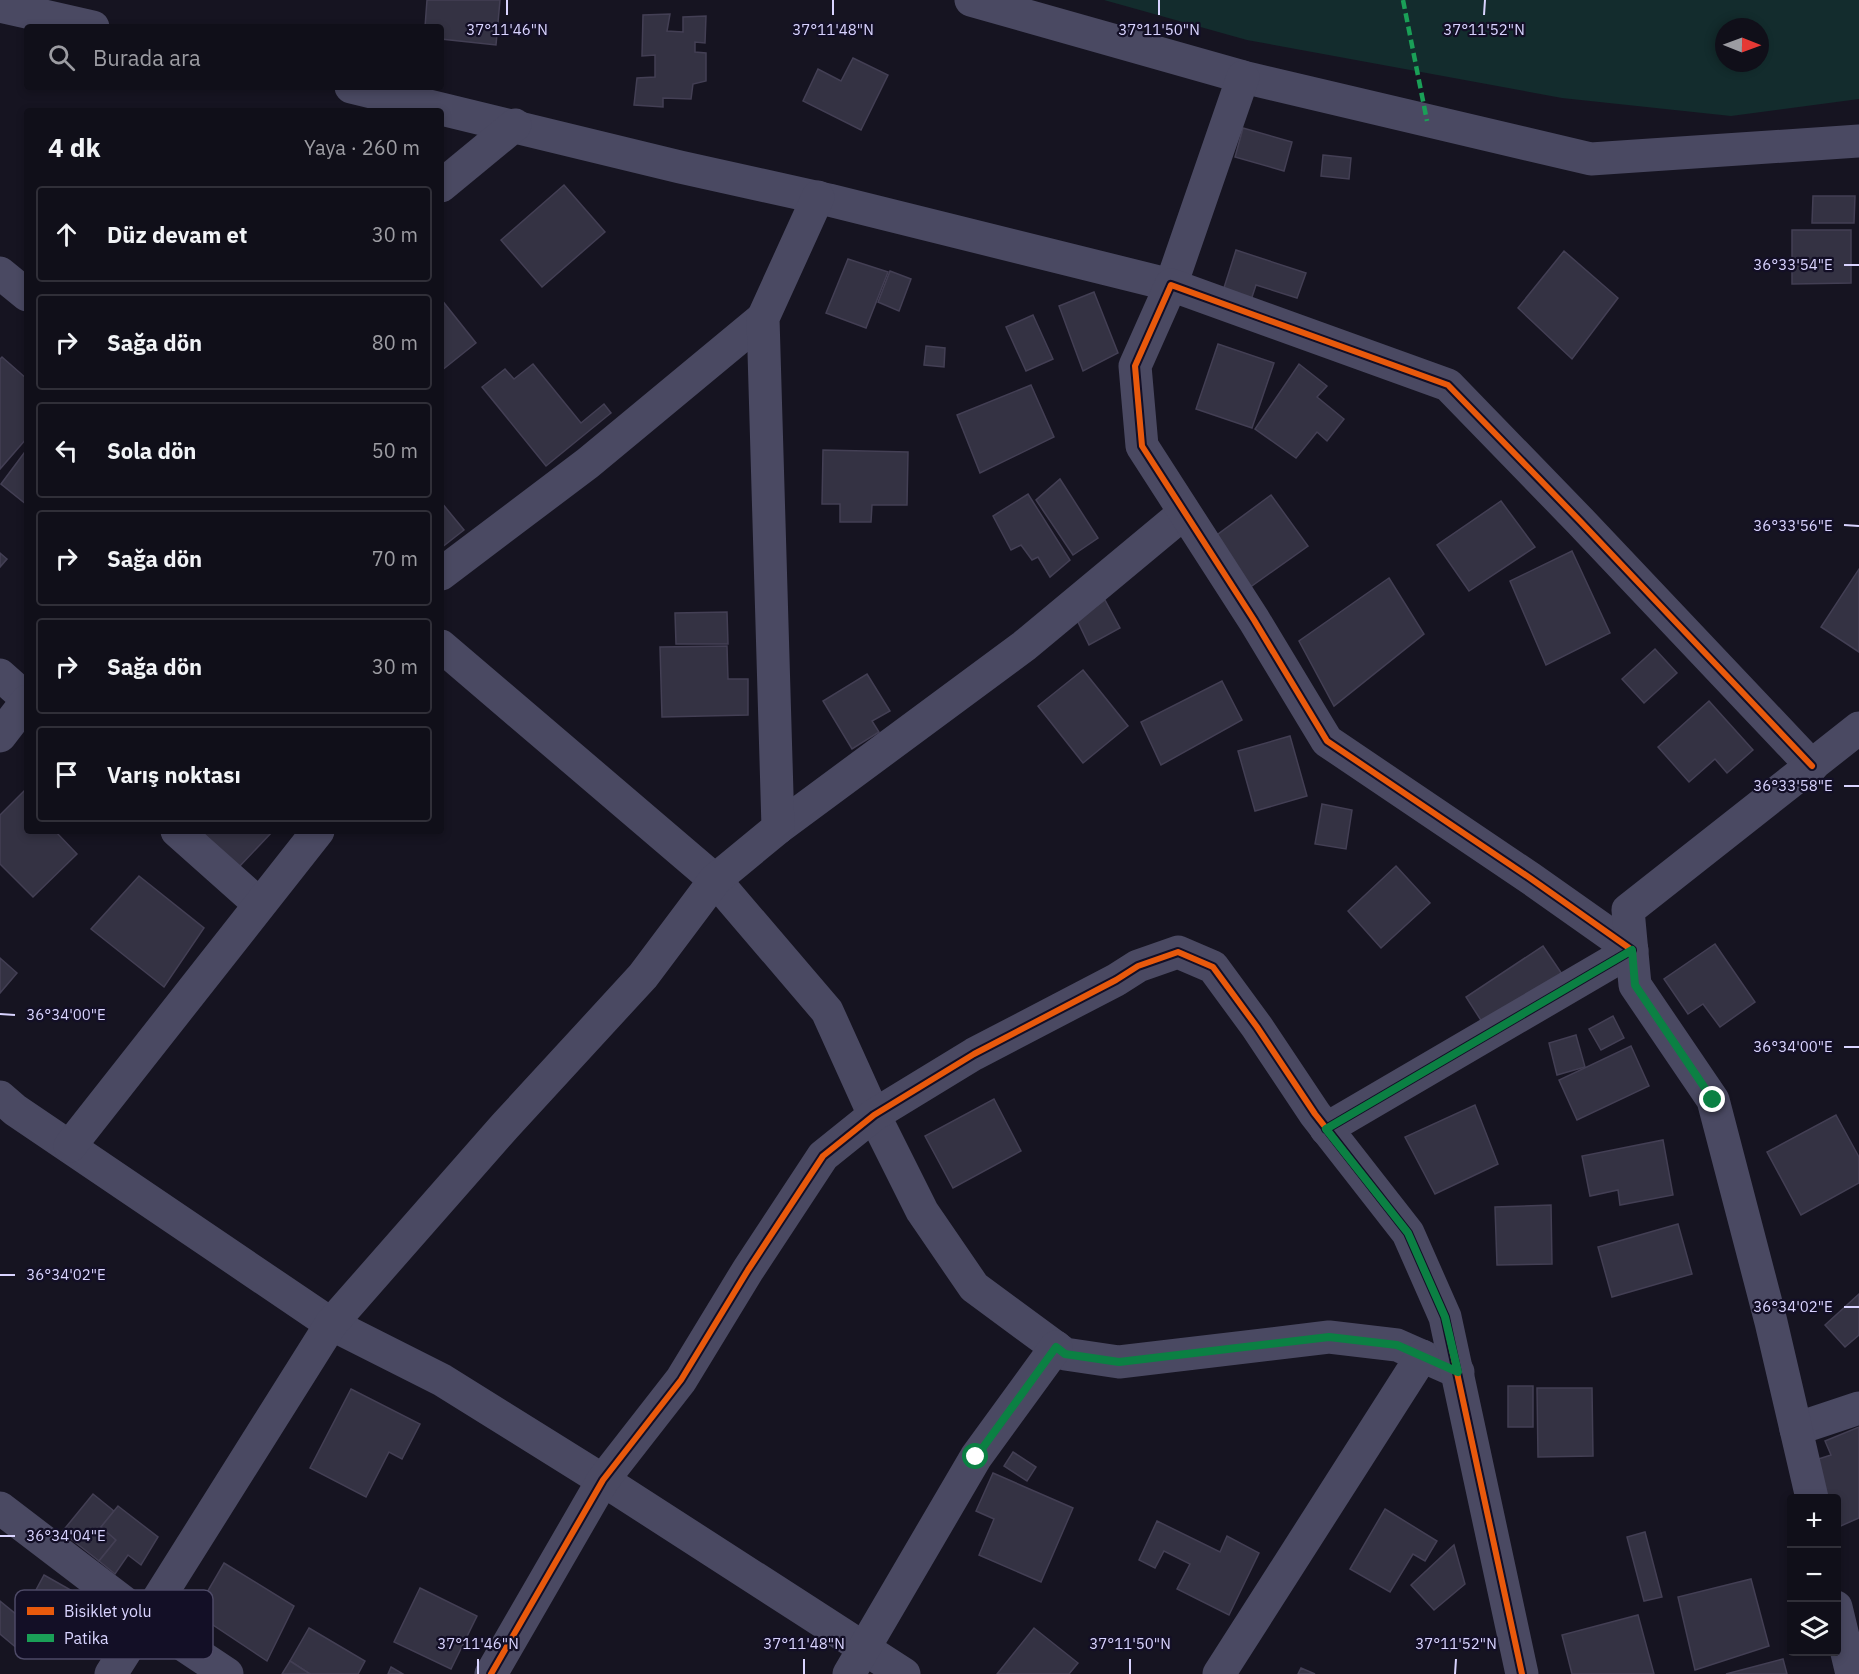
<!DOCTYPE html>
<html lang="tr">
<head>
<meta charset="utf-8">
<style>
  body { margin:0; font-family:"IBM Plex Sans",sans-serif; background:#1e1d26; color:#f1f3f6 }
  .controls { position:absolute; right:18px; bottom:18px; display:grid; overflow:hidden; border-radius:6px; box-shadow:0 3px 9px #0003 }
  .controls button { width:54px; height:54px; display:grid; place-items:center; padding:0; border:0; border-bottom:2px solid #302f38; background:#100f19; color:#f1f3f6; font:30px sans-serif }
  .compass { position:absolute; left:1715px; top:18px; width:54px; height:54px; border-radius:50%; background:#100f19; box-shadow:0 3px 9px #0003; rotate:91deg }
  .stop { position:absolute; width:18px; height:18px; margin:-14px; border:4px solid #0b8043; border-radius:50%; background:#fff }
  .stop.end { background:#0b8043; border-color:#fff; box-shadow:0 2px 6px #0008 }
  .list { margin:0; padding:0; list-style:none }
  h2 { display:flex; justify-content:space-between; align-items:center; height:78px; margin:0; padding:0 24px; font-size:26px }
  h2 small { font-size:20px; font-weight:400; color:#9c9ca2 }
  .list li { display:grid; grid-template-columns:39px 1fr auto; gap:18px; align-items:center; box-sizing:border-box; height:96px; margin:0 12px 12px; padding:0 12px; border:2px solid #302f38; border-radius:6px }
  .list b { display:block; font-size:22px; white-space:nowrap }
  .list em { font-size:20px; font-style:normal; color:#9c9ca2 }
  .icon { flex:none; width:33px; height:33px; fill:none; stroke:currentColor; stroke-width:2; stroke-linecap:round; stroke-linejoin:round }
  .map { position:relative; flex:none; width:1859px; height:1674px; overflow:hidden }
  .search { position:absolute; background:#100f19; box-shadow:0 3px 9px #0003; left:24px; top:24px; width:420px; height:66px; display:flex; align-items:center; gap:15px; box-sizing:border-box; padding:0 21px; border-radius:6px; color:#9c9ca2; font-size:22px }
  .panel { position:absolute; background:#100f19; box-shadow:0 3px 9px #0003; left:24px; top:108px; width:420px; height:726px; border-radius:6px }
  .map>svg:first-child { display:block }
  .green { fill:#132c2d; fill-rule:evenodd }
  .building { fill:#343243; stroke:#433f54; stroke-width:1.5 }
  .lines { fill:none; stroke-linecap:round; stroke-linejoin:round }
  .minor { stroke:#4a4962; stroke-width:33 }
  .quiet { stroke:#1a9f57; stroke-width:4.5; stroke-dasharray:9 4.5; stroke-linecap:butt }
  .cycleway-casing { stroke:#130f26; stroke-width:10 }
  .cycleway { stroke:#e8590c; stroke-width:6 }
  .route { stroke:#0b8043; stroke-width:8 }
  .ticks { fill:none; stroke:#d9d4ff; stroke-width:2 }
  .key { fill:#130f26; stroke:#4e4a67; stroke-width:1.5 }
  .key-label { font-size:16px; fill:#d9d4ff }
  .ticks-label { font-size:15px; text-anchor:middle; fill:#d9d4ff; stroke:#130f26; stroke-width:4.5; stroke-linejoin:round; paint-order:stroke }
</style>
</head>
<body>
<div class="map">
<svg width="1859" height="1674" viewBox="0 0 1859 1674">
  <rect width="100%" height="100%" fill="#161421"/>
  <!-- green -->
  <path class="green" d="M1104,0H1859V99L1731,116L1562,98L1247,40ZM1724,27H1760V63H1724Z"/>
  <!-- building -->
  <g class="building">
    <polygon points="427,0 500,0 496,45 441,39 441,27 425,27"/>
    <polygon points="670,14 667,31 683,32 683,17 706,16 705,43 695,42 695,52 706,53 706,81 693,84 691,99 663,98 663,107 634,105 637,78 655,77 655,55 642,56 643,15"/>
    <polygon points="853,58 888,75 861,130 803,101 818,69 841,81"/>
    <polygon points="1243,128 1292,142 1284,171 1235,157"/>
    <polygon points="1323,155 1351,158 1349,179 1321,176"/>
    <polygon points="564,185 605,232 542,287 501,240"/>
    <polygon points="1813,196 1855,196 1854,223 1812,223"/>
    <polygon points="1792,230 1851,230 1851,283 1792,284"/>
    <polygon points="1236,250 1306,273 1297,298 1256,285 1250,303 1222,294"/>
    <polygon points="1564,251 1618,298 1572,359 1518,308"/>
    <polygon points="848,259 888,272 866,328 826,313"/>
    <polygon points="890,271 911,279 899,311 878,302"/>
    <polygon points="1094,292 1118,353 1083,371 1059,306"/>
    <polygon points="441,299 476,343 441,371"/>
    <polygon points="1033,315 1053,359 1026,371 1006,327"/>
    <polygon points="1218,344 1274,363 1252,428 1196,409"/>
    <polygon points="926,346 945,348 944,367 924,365"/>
    <polygon points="2,357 27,379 27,438 0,469 0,359"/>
    <polygon points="533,364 581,423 604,404 611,413 546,466 482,387 505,369 514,379"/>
    <polygon points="1299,364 1327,386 1317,397 1344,419 1327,441 1317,432 1296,458 1255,429"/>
    <polygon points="1031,385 1054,437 980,473 957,415"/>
    <polygon points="27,449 27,505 1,484"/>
    <polygon points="823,450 908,452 907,505 872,505 871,522 840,522 840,504 822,504"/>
    <polygon points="1060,479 1098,538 1073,555 1036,500"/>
    <polygon points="1028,494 1070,560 1050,577 1038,557 1032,560 1021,545 1011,550 993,516"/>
    <polygon points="1271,495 1308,546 1242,593 1206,543"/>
    <polygon points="1501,501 1535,547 1469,591 1437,545"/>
    <polygon points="441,502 464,530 441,548"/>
    <polygon points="1572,551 1610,633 1546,665 1510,581"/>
    <polygon points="0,553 7,559 0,567"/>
    <polygon points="1859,569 1859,652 1821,627"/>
    <polygon points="1389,578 1424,634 1334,706 1299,641"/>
    <polygon points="1105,600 1120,628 1089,645 1077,620"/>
    <polygon points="727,612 728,644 676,644 675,613"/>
    <polygon points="727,646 728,679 748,679 748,715 662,717 660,647"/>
    <polygon points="1655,649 1677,673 1644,703 1622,679"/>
    <polygon points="1083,670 1128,726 1083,763 1038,706"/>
    <polygon points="867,674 890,711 872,721 879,732 852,749 823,701"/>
    <polygon points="1222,681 1242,720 1161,765 1141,722"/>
    <polygon points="1709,701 1753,750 1727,773 1715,759 1689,782 1658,747"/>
    <polygon points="1290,736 1307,796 1255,811 1238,751"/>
    <polygon points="27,788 27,831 55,831 77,854 33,897 0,864 0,815"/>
    <polygon points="1322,804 1352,810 1346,849 1315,844"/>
    <polygon points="201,831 273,831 239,867"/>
    <polygon points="1396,866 1430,903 1381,948 1348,911"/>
    <polygon points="139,876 204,928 164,987 91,929"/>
    <polygon points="1715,944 1755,1002 1720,1027 1703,1004 1688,1014 1664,979"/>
    <polygon points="1543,946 1562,974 1484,1025 1466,997"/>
    <polygon points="0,958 17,973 0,993"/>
    <polygon points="1613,1016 1624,1038 1601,1050 1589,1029"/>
    <polygon points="1576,1035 1585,1067 1557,1075 1549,1043"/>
    <polygon points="1631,1046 1649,1086 1577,1120 1559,1080"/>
    <polygon points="994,1099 1021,1151 953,1188 925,1136"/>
    <polygon points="1475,1105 1498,1164 1435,1194 1405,1137"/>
    <polygon points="1836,1115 1859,1157 1859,1183 1801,1215 1767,1152"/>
    <polygon points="1663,1140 1673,1195 1620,1205 1618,1190 1590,1196 1582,1156"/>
    <polygon points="1551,1205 1552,1264 1497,1265 1495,1207"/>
    <polygon points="1678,1224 1692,1274 1612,1297 1598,1247"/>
    <polygon points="1859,1294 1859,1335 1845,1347 1825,1325"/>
    <rect x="1508" y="1386" width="25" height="41"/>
    <polygon points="1537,1388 1592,1388 1593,1456 1538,1457"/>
    <polygon points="351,1389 420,1424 402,1459 389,1452 366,1497 310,1468"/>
    <polygon points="1859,1427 1859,1518 1836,1528 1836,1498 1820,1498 1809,1462 1831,1455 1825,1441"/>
    <polygon points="1013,1452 1036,1467 1027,1481 1004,1466"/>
    <polygon points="993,1473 1073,1508 1041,1582 979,1555 994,1519 976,1511"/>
    <polygon points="93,1494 114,1511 101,1527 116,1540 99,1561 62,1532"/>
    <polygon points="118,1506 158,1537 141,1565 128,1555 115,1574 99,1561 116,1540 101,1527"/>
    <polygon points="1385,1509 1437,1541 1425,1561 1413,1554 1390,1592 1350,1569"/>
    <polygon points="1157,1521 1220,1552 1227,1536 1259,1553 1229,1615 1177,1589 1190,1564 1164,1551 1155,1568 1139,1560"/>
    <polygon points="1645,1532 1662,1597 1644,1601 1627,1537"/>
    <polygon points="1454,1545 1465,1584 1434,1610 1411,1585"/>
    <polygon points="224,1563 294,1606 267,1661 195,1613"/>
    <polygon points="44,1575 106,1610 85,1646 57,1630 69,1608 36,1590"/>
    <polygon points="1751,1579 1769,1646 1695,1670 1678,1597"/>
    <polygon points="420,1588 477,1616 451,1669 394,1642"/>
    <polygon points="0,1601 39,1633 25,1655 0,1634"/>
    <polygon points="1638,1615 1654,1674 1572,1674 1562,1635"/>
    <polygon points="309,1628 365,1661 358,1674 310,1674 290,1661"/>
    <polygon points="1034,1628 1078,1663 1069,1674 997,1674"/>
    <polygon points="1783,1659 1787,1674 1726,1674"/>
    <polygon points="290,1661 310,1674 282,1674"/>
    <polygon points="391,1667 403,1674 388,1674"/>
    <polygon points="1301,1668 1315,1674 1298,1674"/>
  </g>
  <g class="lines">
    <!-- minor -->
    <g class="minor">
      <polyline points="971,0 1243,77 1591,159 1859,141"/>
      <polyline points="0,6 93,27"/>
      <polyline points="351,87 680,167 829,200 1171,285 1243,77"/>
      <polyline points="441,186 515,125"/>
      <polyline points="0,273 27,295"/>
      <polyline points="441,574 588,463 763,318"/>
      <polyline points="441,646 715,880 827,1011 874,1115 922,1211 974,1287 1065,1354 1119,1362 1329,1337 1397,1345 1458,1372"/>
      <polyline points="0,675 27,699"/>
      <polyline points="0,736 27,701"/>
      <polyline points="778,828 1024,646 1184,513"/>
      <polyline points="177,831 259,904"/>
      <polyline points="0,1097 15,1110 331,1324 442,1380 620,1491 904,1674"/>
      <polyline points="1326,1129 1632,950 1530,878 1327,741 1254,620 1142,446 1135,366 1171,285 1448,385 1580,521 1812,766"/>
      <polyline points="70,1146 318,831"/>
      <polyline points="1796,1429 1859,1408"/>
      <polyline points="1812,1498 1771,1322 1713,1100 1635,985 1628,910 1859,728"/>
      <polyline points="0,1508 155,1626 227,1674"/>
      <polyline points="1836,1607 1852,1674"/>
      <polyline points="111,1674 331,1324 505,1126 643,976 715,880 778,828 763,318 818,197"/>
      <polyline points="491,1674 603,1480 681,1380 748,1270 823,1156 874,1115 974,1054 1116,980 1138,966 1178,952 1213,967 1257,1027 1315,1114 1408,1233 1445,1317 1522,1674"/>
      <polyline points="849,1674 976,1457 1056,1347"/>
      <polyline points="1219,1674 1422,1356"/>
    </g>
    <!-- quiet -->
    <polyline class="quiet" points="1403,0 1427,121"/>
    <defs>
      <g id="cycleway">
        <polyline points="1326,1129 1632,950 1530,878 1327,741 1254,620 1142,446 1135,366 1171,285 1448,385 1580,521 1812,766"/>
        <polyline points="491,1674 603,1480 681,1380 748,1270 823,1156 874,1115 974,1054 1116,980 1138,966 1178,952 1213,967 1257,1027 1315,1114 1408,1233 1445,1317 1522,1674"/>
      </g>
    </defs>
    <!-- cycleway casing -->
    <use href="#cycleway" class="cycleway-casing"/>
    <!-- cycleway -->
    <use href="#cycleway" class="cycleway"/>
  </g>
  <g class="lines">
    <!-- route -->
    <polyline class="route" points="976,1457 1056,1347 1065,1354 1119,1362 1329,1337 1397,1345 1458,1372 1445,1317 1408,1233 1326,1129 1632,950 1635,985 1713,1100"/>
  </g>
  <!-- ticks -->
  <path class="ticks" d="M507,15V0M833,15V0M1159,15V0M1484,15L1485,0M1844,265H1859M1844,525L1859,526M1844,786H1859M0,1014L15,1015M1844,1047H1859M0,1275H15M1844,1307H1859M0,1536H15M478,1674V1659M804,1674V1659M1130,1674V1659M1455,1674L1456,1659"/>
  <!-- legend -->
  <rect x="15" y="1590" width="198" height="69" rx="9" class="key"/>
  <rect x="27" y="1607" width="27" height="8" fill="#e8590c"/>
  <rect x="27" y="1634" width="27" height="8" fill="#1a9f57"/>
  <g class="key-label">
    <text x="64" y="1617">Bisiklet yolu</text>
    <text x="64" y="1644">Patika</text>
  </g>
  <g class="ticks-label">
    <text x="507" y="35">37°11'46"N</text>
    <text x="833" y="35">37°11'48"N</text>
    <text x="1159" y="35">37°11'50"N</text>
    <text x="1484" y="35">37°11'52"N</text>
    <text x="1793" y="270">36°33'54"E</text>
    <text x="1793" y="531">36°33'56"E</text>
    <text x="1793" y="791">36°33'58"E</text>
    <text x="66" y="1020">36°34'00"E</text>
    <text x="1793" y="1052">36°34'00"E</text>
    <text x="66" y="1280">36°34'02"E</text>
    <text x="1793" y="1312">36°34'02"E</text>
    <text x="66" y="1541">36°34'04"E</text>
    <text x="478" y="1649">37°11'46"N</text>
    <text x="804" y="1649">37°11'48"N</text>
    <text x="1130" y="1649">37°11'50"N</text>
    <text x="1456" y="1649">37°11'52"N</text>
  </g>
</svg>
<div class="controls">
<button>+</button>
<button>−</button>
<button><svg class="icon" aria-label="layers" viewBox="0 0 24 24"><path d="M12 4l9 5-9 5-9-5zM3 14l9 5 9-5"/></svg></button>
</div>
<svg class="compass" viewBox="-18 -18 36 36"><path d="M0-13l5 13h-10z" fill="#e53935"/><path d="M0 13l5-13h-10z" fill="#9c9ca2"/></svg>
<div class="stop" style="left:976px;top:1457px"></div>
<div class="stop end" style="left:1713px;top:1100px"></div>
<div class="search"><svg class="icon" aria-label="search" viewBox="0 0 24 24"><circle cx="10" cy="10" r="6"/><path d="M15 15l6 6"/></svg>Burada ara</div>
<section class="panel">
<h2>4 dk<small>Yaya · 260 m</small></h2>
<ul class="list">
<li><svg class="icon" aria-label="ahead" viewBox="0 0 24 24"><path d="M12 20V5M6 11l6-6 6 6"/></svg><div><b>Düz devam et</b></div><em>30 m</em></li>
<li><svg class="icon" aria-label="right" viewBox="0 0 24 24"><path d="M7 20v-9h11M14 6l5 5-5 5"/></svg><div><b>Sağa dön</b></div><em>80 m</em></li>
<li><svg class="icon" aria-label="left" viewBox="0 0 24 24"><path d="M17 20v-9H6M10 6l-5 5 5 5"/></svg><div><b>Sola dön</b></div><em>50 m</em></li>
<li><svg class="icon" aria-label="right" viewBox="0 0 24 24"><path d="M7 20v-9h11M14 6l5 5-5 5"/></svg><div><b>Sağa dön</b></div><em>70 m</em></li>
<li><svg class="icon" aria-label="right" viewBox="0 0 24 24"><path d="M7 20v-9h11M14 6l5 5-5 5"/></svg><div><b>Sağa dön</b></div><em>30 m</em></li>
<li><svg class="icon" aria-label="arrive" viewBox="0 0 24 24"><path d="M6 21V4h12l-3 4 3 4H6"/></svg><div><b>Varış noktası</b></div></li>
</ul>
</section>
</div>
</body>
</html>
